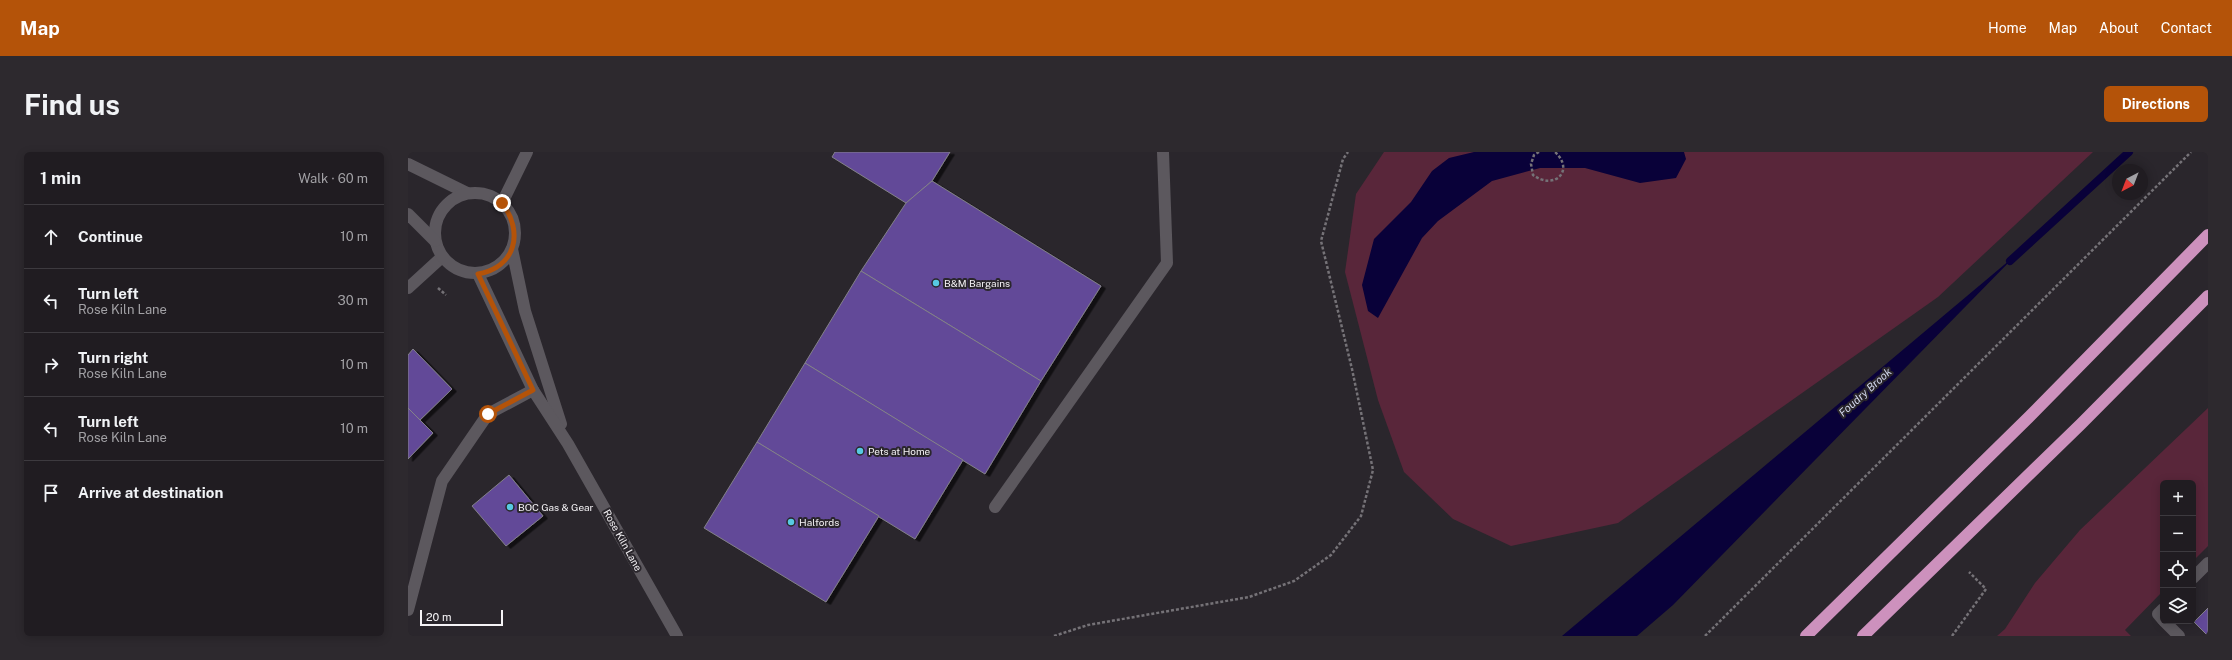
<!DOCTYPE html>
<html lang="en">
<head>
<meta charset="utf-8">
<style>
  body { margin:0; font-family:"Public Sans",sans-serif; background:#2d292e; color:#f1f3f6 }
  .controls { position:absolute; right:12px; bottom:12px; display:grid; overflow:hidden; border-radius:6px; box-shadow:0 2px 10px #0003 }
  .controls button { width:36px; height:36px; display:grid; place-items:center; padding:0; border:0; border-bottom:1px solid #3d3a3f; background:#201c21; color:#f1f3f6; font:20px sans-serif }
  .compass { position:absolute; left:1704px; top:12px; width:36px; height:36px; border-radius:50%; background:#201c21; box-shadow:0 2px 10px #0003; rotate:222deg }
  .scale { position:absolute; left:12px; bottom:10px; width:83px; box-sizing:border-box; padding-left:4px; border:2px solid #f5f3f6; border-top:0; font-size:11px; line-height:14px; white-space:nowrap; color:#f5f3f6; -webkit-text-stroke:3px #2a262c; paint-order:stroke }
  .stop { position:absolute; width:12px; height:12px; margin:-9px; border:3px solid #b45309; border-radius:50%; background:#fff }
  .stop.end { background:#b45309; border-color:#fff; box-shadow:0 1px 4px #0008 }
  .list { margin:0; padding:0; list-style:none }
  h2 { display:flex; justify-content:space-between; align-items:center; height:52px; margin:0; padding:0 16px; font-size:17px }
  h2 small { font-size:13px; font-weight:400; color:#a2a1a5 }
  .list li { display:grid; grid-template-columns:26px 1fr auto; gap:12px; align-items:center; box-sizing:border-box; height:64px; padding:0 16px; border-top:1px solid #3d3a3f }
  .list b { display:block; font-size:15px; white-space:nowrap }
  .list p { margin:0; font-size:13px; white-space:nowrap; color:#a2a1a5 }
  .list em { font-size:13px; font-style:normal; color:#a2a1a5 }
  .icon { flex:none; width:22px; height:22px; fill:none; stroke:currentColor; stroke-width:2; stroke-linecap:round; stroke-linejoin:round }
  .map { position:relative; flex:none; width:1800px; height:484px; overflow:hidden; border-radius:6px }
  header { display:flex; align-items:center; gap:24px; box-sizing:border-box; height:56px; padding:0 20px; background:#b45309; color:#fff }
  header strong { font-size:19px }
  nav { display:flex; gap:22px; margin-inline-start:auto; font-size:14px }
  .intro { display:flex; align-items:center; justify-content:space-between; box-sizing:border-box; height:96px; padding:0 24px }
  h1 { margin:0; font-size:28px }
  .button { padding:10px 18px; border-radius:6px; background:#b45309; color:#fff; font-size:14px; font-weight:700 }
  main { display:flex; gap:24px; padding:0 24px }
  aside { flex:1; background:#201c21; border-radius:6px; box-shadow:0 2px 10px #0003 }
  .map>svg:first-child { display:block }
  .green { fill:#59263a }
  .water { fill:#090139 }
  .lines { fill:none; stroke-linecap:round; stroke-linejoin:round }
  .stream { stroke:#090139; stroke-width:8 }
  .building { fill:#624998; stroke:#838189; filter:url(#shadow) }
  .path { stroke:#757277; stroke-width:2.5; stroke-dasharray:3 2; stroke-linecap:butt }
  .lane { stroke:#5c585e; stroke-width:12 }
  .street { stroke:#5c585e; stroke-width:12 }
  .secondary { stroke:#5c585e; stroke-width:12 }
  .highway { stroke:#cd91bd; stroke-width:12 }
  .route { stroke:#b45309; stroke-width:5 }
  .poi-dot { fill:#57c9e2; stroke:#2a262c; stroke-width:1.5 }
  .labels { text-anchor:middle; dominant-baseline:central; stroke-width:4; stroke-linejoin:round; paint-order:stroke }
  .poi-label { font-size:10px; fill:#f5f3f6; stroke:#2a262c; text-anchor:start }
  .street-label { font-size:10px; fill:#f5f3f6; stroke:#2a262c }
  .water-label { font-size:11px; font-style:italic; fill:#d3d8ee; stroke:#2a262c }
</style>
</head>
<body>
<header>
<strong>Map</strong>
<nav><a>Home</a><a>Map</a><a>About</a><a>Contact</a></nav>
</header>
<div class="intro"><h1>Find us</h1><a class="button">Directions</a></div>
<main>
<aside>
<h2>1 min<small>Walk · 60 m</small></h2>
<ul class="list">
<li><svg class="icon" aria-label="ahead" viewBox="0 0 24 24"><path d="M12 20V5M6 11l6-6 6 6"/></svg><div><b>Continue</b></div><em>10 m</em></li>
<li><svg class="icon" aria-label="left" viewBox="0 0 24 24"><path d="M17 20v-9H6M10 6l-5 5 5 5"/></svg><div><b>Turn left</b><p>Rose Kiln Lane</p></div><em>30 m</em></li>
<li><svg class="icon" aria-label="right" viewBox="0 0 24 24"><path d="M7 20v-9h11M14 6l5 5-5 5"/></svg><div><b>Turn right</b><p>Rose Kiln Lane</p></div><em>10 m</em></li>
<li><svg class="icon" aria-label="left" viewBox="0 0 24 24"><path d="M17 20v-9H6M10 6l-5 5 5 5"/></svg><div><b>Turn left</b><p>Rose Kiln Lane</p></div><em>10 m</em></li>
<li><svg class="icon" aria-label="arrive" viewBox="0 0 24 24"><path d="M6 21V4h12l-3 4 3 4H6"/></svg><div><b>Arrive at destination</b></div></li>
</ul>
</aside>
<div class="map">
<svg width="1800" height="484" viewBox="0 0 1800 484">
  <defs>
    <filter id="shadow"><feDropShadow dx="4.5" dy="2.5" stdDeviation="0" flood-color="#0009"/></filter>
  </defs>
  <rect width="100%" height="100%" fill="#2a262c"/>
  <!-- green -->
  <g class="green">
    <polygon points="976,0 1685,0 1530,145 1210,371 1103,394 1045,367 996,320 970,248 937,120 948,42"/>
    <polygon points="1800,256 1800,394 1785,409 1785,331 1755,331 1755,439 1717,478 1723,484 1589,484 1597,477 1627,431 1672,378"/>
  </g>
  <!-- water -->
  <g class="water">
    <polygon points="1066,0 1276,0 1278,7 1268,26 1232,31 1177,16 1132,16 1084,29 1030,69 1014,86 970,166 960,159 954,133 966,87 1003,50 1024,19 1041,6"/>
    <polygon points="1609,102 1265,453 1229,484 1154,484"/>
  </g>
  <g class="lines">
    <!-- stream -->
    <polyline class="stream" points="1602,109 1721,0"/>
  </g>
  <!-- building -->
  <g class="building">
    <polygon points="427,0 542,0 524,29 498,51 424,5"/>
    <polygon points="524,29 693,134 633,229 453,119 498,51"/>
    <polygon points="453,119 633,229 577,322 397,211"/>
    <polygon points="5,197 44,237 12,268 0,256 0,203"/>
    <polygon points="397,211 555,308 507,387 349,290"/>
    <polygon points="0,256 25,281 0,307"/>
    <polygon points="349,290 471,364 418,450 296,376"/>
    <polygon points="101,323 135,364 98,394 64,354"/>
    <polygon points="1800,456 1800,484 1786,470"/>
  </g>
  <g class="lines">
    <!-- path -->
    <g class="path">
      <path d="M1131,0L1126,3L1123,12L1125,23C1147,39 1167,18 1147,0"/>
      <polyline points="30,136 38,143"/>
      <polyline points="646,484 680,473 841,445 886,429 923,403 953,364 965,318 944,217 913,89 935,7 940,0"/>
      <polyline points="1297,484 1783,0"/>
      <polyline points="1544,484 1578,437 1561,420"/>
    </g>
    <!-- lane -->
    <g class="lane">
      <polyline points="94,51 119,0"/>
      <polyline points="587,355 759,111 755,0"/>
      <polyline points="1785,426 1800,411"/>
      <polyline points="1755,457 1750,462 1755,468"/>
      <polyline points="0,458 34,329 80,262 125,238"/>
      <polyline points="1756,469 1771,484"/>
    </g>
    <!-- street -->
    <polyline class="street" points="0,136 34,105"/>
    <!-- secondary -->
    <g class="secondary">
      <polyline points="0,12 59,41"/>
      <circle cx="67" cy="81" r="40"/>
      <polyline points="0,62 27,89"/>
      <polyline points="104,97 117,159 153,272"/>
      <polyline points="70,122 125,238 160,292 269,484"/>
    </g>
    <!-- highway -->
    <g class="highway">
      <polyline points="1398,484 1622,264 1800,83"/>
      <polyline points="1455,484 1673,272 1800,144"/>
    </g>
  </g>
  <g class="lines">
    <!-- route -->
    <path class="route" d="M80,262L125,238L70,122C108,115 116,80 94,51"/>
  </g>
  <!-- markers -->
  <g class="poi-dot">
    <circle cx="528" cy="131" r="4"/>
    <circle cx="452" cy="299" r="4"/>
    <circle cx="102" cy="355" r="4"/>
    <circle cx="383" cy="370" r="4"/>
  </g>
  <g class="labels">
    <!-- poi labels -->
    <g class="poi-label">
      <text x="536" y="131">B&amp;M Bargains</text>
      <text x="460" y="299">Pets at Home</text>
      <text x="110" y="355">BOC Gas &amp; Gear</text>
      <text x="391" y="370">Halfords</text>
    </g>
    <!-- street labels -->
    <g class="street-label">
      <text transform="translate(215 388) rotate(61)">Rose Kiln Lane</text>
    </g>
    <!-- water labels -->
    <g class="water-label">
      <text transform="translate(1457 240) rotate(-42)">Foudry Brook</text>
    </g>
  </g>
</svg>
<div class="controls">
<button>+</button>
<button>−</button>
<button><svg class="icon" aria-label="locate" viewBox="0 0 24 24"><circle cx="12" cy="12" r="6"/><path d="M12 2v4M12 18v4M2 12h4M18 12h4"/></svg></button>
<button><svg class="icon" aria-label="layers" viewBox="0 0 24 24"><path d="M12 4l9 5-9 5-9-5zM3 14l9 5 9-5"/></svg></button>
</div>
<svg class="compass" viewBox="-18 -18 36 36"><path d="M0-13l5 13h-10z" fill="#e53935"/><path d="M0 13l5-13h-10z" fill="#a2a1a5"/></svg>
<div class="scale">20 m</div>
<div class="stop" style="left:80px;top:262px"></div>
<div class="stop end" style="left:94px;top:51px"></div>
</div>
</main>
</body>
</html>
